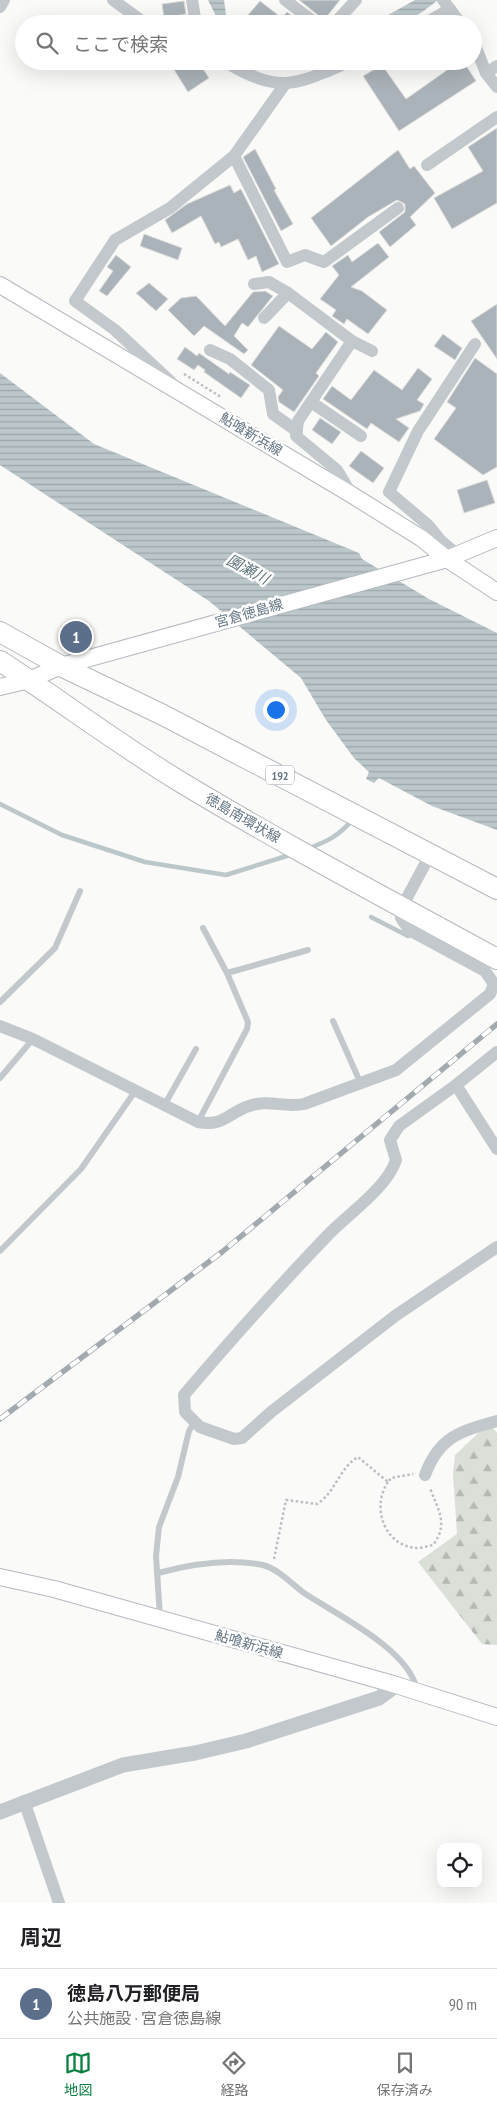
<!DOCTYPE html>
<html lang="ja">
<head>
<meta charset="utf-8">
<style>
  body { margin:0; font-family:"PT Sans Narrow","Noto Sans JP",sans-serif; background:#f6f6f6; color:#202124 }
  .controls { position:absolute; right:15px; bottom:15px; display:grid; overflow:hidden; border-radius:10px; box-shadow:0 5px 20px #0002 }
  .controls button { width:45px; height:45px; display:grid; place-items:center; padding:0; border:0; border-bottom:1px solid #e0e0e0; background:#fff; color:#202124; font:25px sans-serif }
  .you { position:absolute; left:275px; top:709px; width:18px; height:18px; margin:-12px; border:4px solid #fff; border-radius:50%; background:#1a73e8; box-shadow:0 0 0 8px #1a73e833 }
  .badge { display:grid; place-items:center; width:32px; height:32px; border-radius:50%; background:#0b8043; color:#fff; font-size:16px; font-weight:700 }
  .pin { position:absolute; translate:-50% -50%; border:2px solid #fff; box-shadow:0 1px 5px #0006 }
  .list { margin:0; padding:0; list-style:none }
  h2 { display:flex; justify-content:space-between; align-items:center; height:65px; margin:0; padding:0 20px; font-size:21px }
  h2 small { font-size:16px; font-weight:400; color:#757577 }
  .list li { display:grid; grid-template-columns:32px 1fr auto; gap:15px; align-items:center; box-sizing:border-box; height:70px; padding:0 20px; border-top:1px solid #e0e0e0 }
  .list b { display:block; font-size:19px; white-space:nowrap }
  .list p { margin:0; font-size:16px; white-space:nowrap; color:#757577 }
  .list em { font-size:16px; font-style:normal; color:#757577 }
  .icon { flex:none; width:28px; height:28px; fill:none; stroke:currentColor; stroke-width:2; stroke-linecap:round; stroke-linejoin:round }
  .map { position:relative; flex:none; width:497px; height:1903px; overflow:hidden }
  .search { position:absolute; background:#fff; box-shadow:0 5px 20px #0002; left:15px; right:15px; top:15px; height:55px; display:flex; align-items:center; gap:12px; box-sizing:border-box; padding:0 18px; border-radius:28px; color:#757577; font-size:19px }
  .sheet { height:135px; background:#fff }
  nav { display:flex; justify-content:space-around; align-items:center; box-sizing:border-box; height:70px; border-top:1px solid #e0e0e0; background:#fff; font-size:14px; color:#757577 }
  nav a { display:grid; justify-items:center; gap:2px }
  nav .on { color:#0b8043 }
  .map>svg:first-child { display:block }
  .forest { fill:url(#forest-firs) }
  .water { fill:url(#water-rules) }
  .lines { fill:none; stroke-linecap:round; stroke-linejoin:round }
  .stream { stroke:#bbc7cb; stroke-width:4.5 }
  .building { fill:#aab3b9; stroke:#dcdcda }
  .secondary-casing { stroke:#b3babf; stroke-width:18 }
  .trunk-casing { stroke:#b4b9bd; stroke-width:22 }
  .path { stroke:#bbbfc2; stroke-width:2.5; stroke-dasharray:2.5 2.5; stroke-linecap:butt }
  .service { stroke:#c3c8cc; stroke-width:6 }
  .minor { stroke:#c3c8cc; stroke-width:12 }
  .tertiary { stroke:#c3c8cc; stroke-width:15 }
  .secondary { stroke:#fff; stroke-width:16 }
  .trunk { stroke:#fff; stroke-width:20 }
  .rail-casing { stroke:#a2aab0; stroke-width:5.5 }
  .rail { stroke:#fff; stroke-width:4; stroke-dasharray:11; stroke-linecap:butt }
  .labels { text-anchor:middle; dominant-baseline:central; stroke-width:5; stroke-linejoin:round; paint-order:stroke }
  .shield { fill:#fff; stroke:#939fa8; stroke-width:1 }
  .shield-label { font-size:12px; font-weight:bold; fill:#657683 }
  .street-label { font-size:14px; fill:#657683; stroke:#fff }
  .water-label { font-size:15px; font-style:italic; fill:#60757c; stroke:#fff }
</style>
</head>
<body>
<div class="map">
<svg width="497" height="1903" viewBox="0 0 497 1903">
  <defs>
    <pattern id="forest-firs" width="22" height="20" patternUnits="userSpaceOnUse" patternTransform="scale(1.25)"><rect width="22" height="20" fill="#dadfd7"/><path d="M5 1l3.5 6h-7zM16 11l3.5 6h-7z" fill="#b4b9b4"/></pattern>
    <pattern id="water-rules" width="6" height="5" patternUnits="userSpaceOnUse" patternTransform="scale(1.25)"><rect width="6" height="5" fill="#bbc7cb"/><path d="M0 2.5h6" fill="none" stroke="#9ca6aa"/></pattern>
  </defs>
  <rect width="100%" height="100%" fill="#fafaf8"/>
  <!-- forest -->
  <polygon class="forest" points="489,1423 497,1433 497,1645 482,1644 418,1562 457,1534 453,1474 455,1455"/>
  <!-- water -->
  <g class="water">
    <polygon points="208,0 224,0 226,15 234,24 220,24"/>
    <path d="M415,0H438C411,21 407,24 372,24Z"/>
    <polygon points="0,373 94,444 359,553 362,559 429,599 497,633 497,830 432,806 379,778 374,783 366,779 369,772 354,758 326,720 301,678 209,601 0,465"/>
  </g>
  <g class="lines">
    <!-- stream -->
    <g class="stream">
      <polyline points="0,804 62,835 145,862 226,875 293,854"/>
      <path d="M307,849C326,842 339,836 352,820"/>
      <polyline points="371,917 408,936"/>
    </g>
  </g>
  <!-- building -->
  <g class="building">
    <polygon points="299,0 340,0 324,20"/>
    <polygon points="184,1 186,14 164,18 162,4"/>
    <polygon points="260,1 282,18 287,12 303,24 260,24 248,15"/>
    <polygon points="184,61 198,61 209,78 188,92 173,68"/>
    <polygon points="460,61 463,61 476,81 399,131 363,76 382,65 406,99"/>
    <polygon points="497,128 497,203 452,229 434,198 483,171 468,147"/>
    <polygon points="255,149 276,189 274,190 293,224 281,231 243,157"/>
    <polygon points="398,150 410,169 414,166 435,193 410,217 416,225 390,247 379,232 405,212 405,204 397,200 368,217 331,246 311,218"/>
    <polygon points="230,185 234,193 241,189 279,264 262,272 256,256 248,260 238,239 221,247 219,242 215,244 201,216 172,233 165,220 187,204"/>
    <polygon points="144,234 182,248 178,260 140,246"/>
    <polygon points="378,243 389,257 351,287 362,291 387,310 368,334 347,319 344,324 332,316 336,310 320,299 339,275 332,266 348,255 352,262"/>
    <polygon points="116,255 131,267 107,296 99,291 113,271 107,267"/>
    <polygon points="149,283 168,299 156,311 136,293"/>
    <polygon points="265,291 273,296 248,327 242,323 234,336 248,350 244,354 204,326 194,336 168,310 181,298 196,296 225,326 253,292"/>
    <polygon points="497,304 497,359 471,321"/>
    <polygon points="279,326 312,349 326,332 338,342 316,373 319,376 294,412 279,402 278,397 283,390 251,365"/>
    <polygon points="443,334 462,348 455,360 434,346"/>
    <polygon points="185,347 197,356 199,353 229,374 230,372 250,385 241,398 204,372 205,370 198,365 194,370 177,359"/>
    <polygon points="475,358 497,374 497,467 483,475 434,439 456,408 447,402"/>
    <polygon points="418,368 432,379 417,400 424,404 420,411 396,419 409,428 399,442 371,423 367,429 323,399 332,386 351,400 374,370 402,390"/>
    <polygon points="320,418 341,432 332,444 312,430"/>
    <polygon points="361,451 384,468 373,483 349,466"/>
    <polygon points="487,480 495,503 464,513 457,490"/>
  </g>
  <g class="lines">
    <defs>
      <g id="secondary">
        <polyline points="0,285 352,495 421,538 447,559 497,592"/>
        <polyline points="0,687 29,680 61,666 447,559 497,538"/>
        <polyline points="0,1577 54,1589 393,1684 497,1717"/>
      </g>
      <g id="trunk">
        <polyline points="0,632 61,666 163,715 497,889"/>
        <path d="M0,661C60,700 118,744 179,781C283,844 391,901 497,959"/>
      </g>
    </defs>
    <!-- secondary casing -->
    <use href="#secondary" class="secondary-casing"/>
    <!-- trunk casing -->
    <use href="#trunk" class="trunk-casing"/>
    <!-- path -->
    <g class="path">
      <polyline points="184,374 221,397"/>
      <path d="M388,1482C371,1507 384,1546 417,1548C422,1548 428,1546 433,1545C449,1524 438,1510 430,1488"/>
      <path d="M274,1559L286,1500L317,1504C336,1492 339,1468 358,1457L388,1482L391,1478L413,1474"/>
    </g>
    <!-- service -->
    <g class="service">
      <polyline points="203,928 227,973"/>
      <polyline points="0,1002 55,948 80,891"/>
      <polyline points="333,1021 361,1084"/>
      <polyline points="0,1078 33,1039"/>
      <polyline points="165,1104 196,1049"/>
      <polyline points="198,1122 247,1029 248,1022 227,973 308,950"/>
      <polyline points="0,1251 81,1169 136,1090"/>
      <path d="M158,1573C191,1564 229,1558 263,1565C278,1569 292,1584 304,1593C337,1615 409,1649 417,1690"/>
      <polyline points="160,1617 156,1556 159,1527 178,1477 189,1431 194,1423"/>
    </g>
    <!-- minor -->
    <g class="minor">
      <polyline points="113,0 146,24"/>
      <polyline points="192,0 196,24"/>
      <polyline points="285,0 317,24"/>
      <polyline points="443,0 461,24"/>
      <polyline points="0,7 4,0"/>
      <polyline points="334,24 356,0"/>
      <polyline points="424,24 450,9"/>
      <polyline points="473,40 486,73 497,87"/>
      <path d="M224,61C280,95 295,85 351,61"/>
      <polyline points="486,73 497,66"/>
      <polyline points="234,156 287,262 305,255 324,262 398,208"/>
      <polyline points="427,165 497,117"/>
      <polyline points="254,284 269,282 288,293"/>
      <polyline points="264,318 288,293 352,341 298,421 296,436 337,470 352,495"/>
      <polyline points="352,341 372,351"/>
      <polyline points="210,350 230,359 269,390 273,414 297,431"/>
      <polyline points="172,383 115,330 75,301 115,240 170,208 234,156 285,84"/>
      <polyline points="311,402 361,436"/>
      <polyline points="457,554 442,542 428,525 389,492 418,431 475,344"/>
      <path d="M0,1026L33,1039L198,1122C223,1127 228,1113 249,1106C268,1099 285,1108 304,1104L396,1070L490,994L494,984L485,971L409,930L401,918L402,907L431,853"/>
      <path d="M497,1052L456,1085L399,1126L390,1140L396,1160C387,1188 348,1214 327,1236C278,1287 230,1341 184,1395L185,1412L200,1427L234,1439L242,1438L271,1412L395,1316L497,1247"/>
      <polyline points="456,1085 497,1149"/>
      <path d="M425,1475C439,1437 460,1431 497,1421"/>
      <polyline points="24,1801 59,1903"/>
    </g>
    <!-- tertiary -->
    <polyline class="tertiary" points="0,1812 123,1765 195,1753 246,1741 379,1698 390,1690 393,1684"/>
    <!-- secondary -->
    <use href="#secondary" class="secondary"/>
    <!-- trunk -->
    <use href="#trunk" class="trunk"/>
    <defs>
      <polyline id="rail" points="0,1419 222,1252 497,1024"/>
    </defs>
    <!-- rail casing -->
    <use href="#rail" class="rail-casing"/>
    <!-- rail -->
    <use href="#rail" class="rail"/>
  </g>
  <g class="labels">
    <!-- shield labels -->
    <rect class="shield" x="266" y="765.5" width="28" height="19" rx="4"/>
    <g class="shield-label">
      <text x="280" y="775">192</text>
    </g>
    <!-- street labels -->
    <g class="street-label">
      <text transform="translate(251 434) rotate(31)">鮎喰新浜線</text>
      <text transform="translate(249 613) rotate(-16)">宮倉徳島線</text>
      <text transform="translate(243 818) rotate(30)">徳島南環状線</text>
      <text transform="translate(249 1644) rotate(16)">鮎喰新浜線</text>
    </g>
    <!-- water labels -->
    <g class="water-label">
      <text transform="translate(248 569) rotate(28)">園瀬川</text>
    </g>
  </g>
</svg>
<div class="controls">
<button><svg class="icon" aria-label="locate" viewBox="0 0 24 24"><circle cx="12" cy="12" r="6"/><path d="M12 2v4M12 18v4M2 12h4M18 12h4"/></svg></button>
</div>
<div class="you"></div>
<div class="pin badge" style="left:76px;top:637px;background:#5c6f8a">1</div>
<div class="search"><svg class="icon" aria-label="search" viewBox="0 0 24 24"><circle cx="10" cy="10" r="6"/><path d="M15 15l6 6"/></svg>ここで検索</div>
</div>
<section class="sheet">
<h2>周辺<small></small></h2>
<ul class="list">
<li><span class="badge" style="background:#5c6f8a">1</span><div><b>徳島八万郵便局</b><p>公共施設 · 宮倉徳島線</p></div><em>90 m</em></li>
</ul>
</section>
<nav>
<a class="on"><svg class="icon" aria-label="map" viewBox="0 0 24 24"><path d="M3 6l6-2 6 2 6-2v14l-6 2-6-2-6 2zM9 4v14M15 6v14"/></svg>地図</a>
<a><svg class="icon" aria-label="directions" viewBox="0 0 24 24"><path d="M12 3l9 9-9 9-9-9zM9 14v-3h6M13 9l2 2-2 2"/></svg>経路</a>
<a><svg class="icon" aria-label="saved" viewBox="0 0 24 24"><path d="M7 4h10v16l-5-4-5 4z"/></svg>保存済み</a>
</nav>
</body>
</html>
